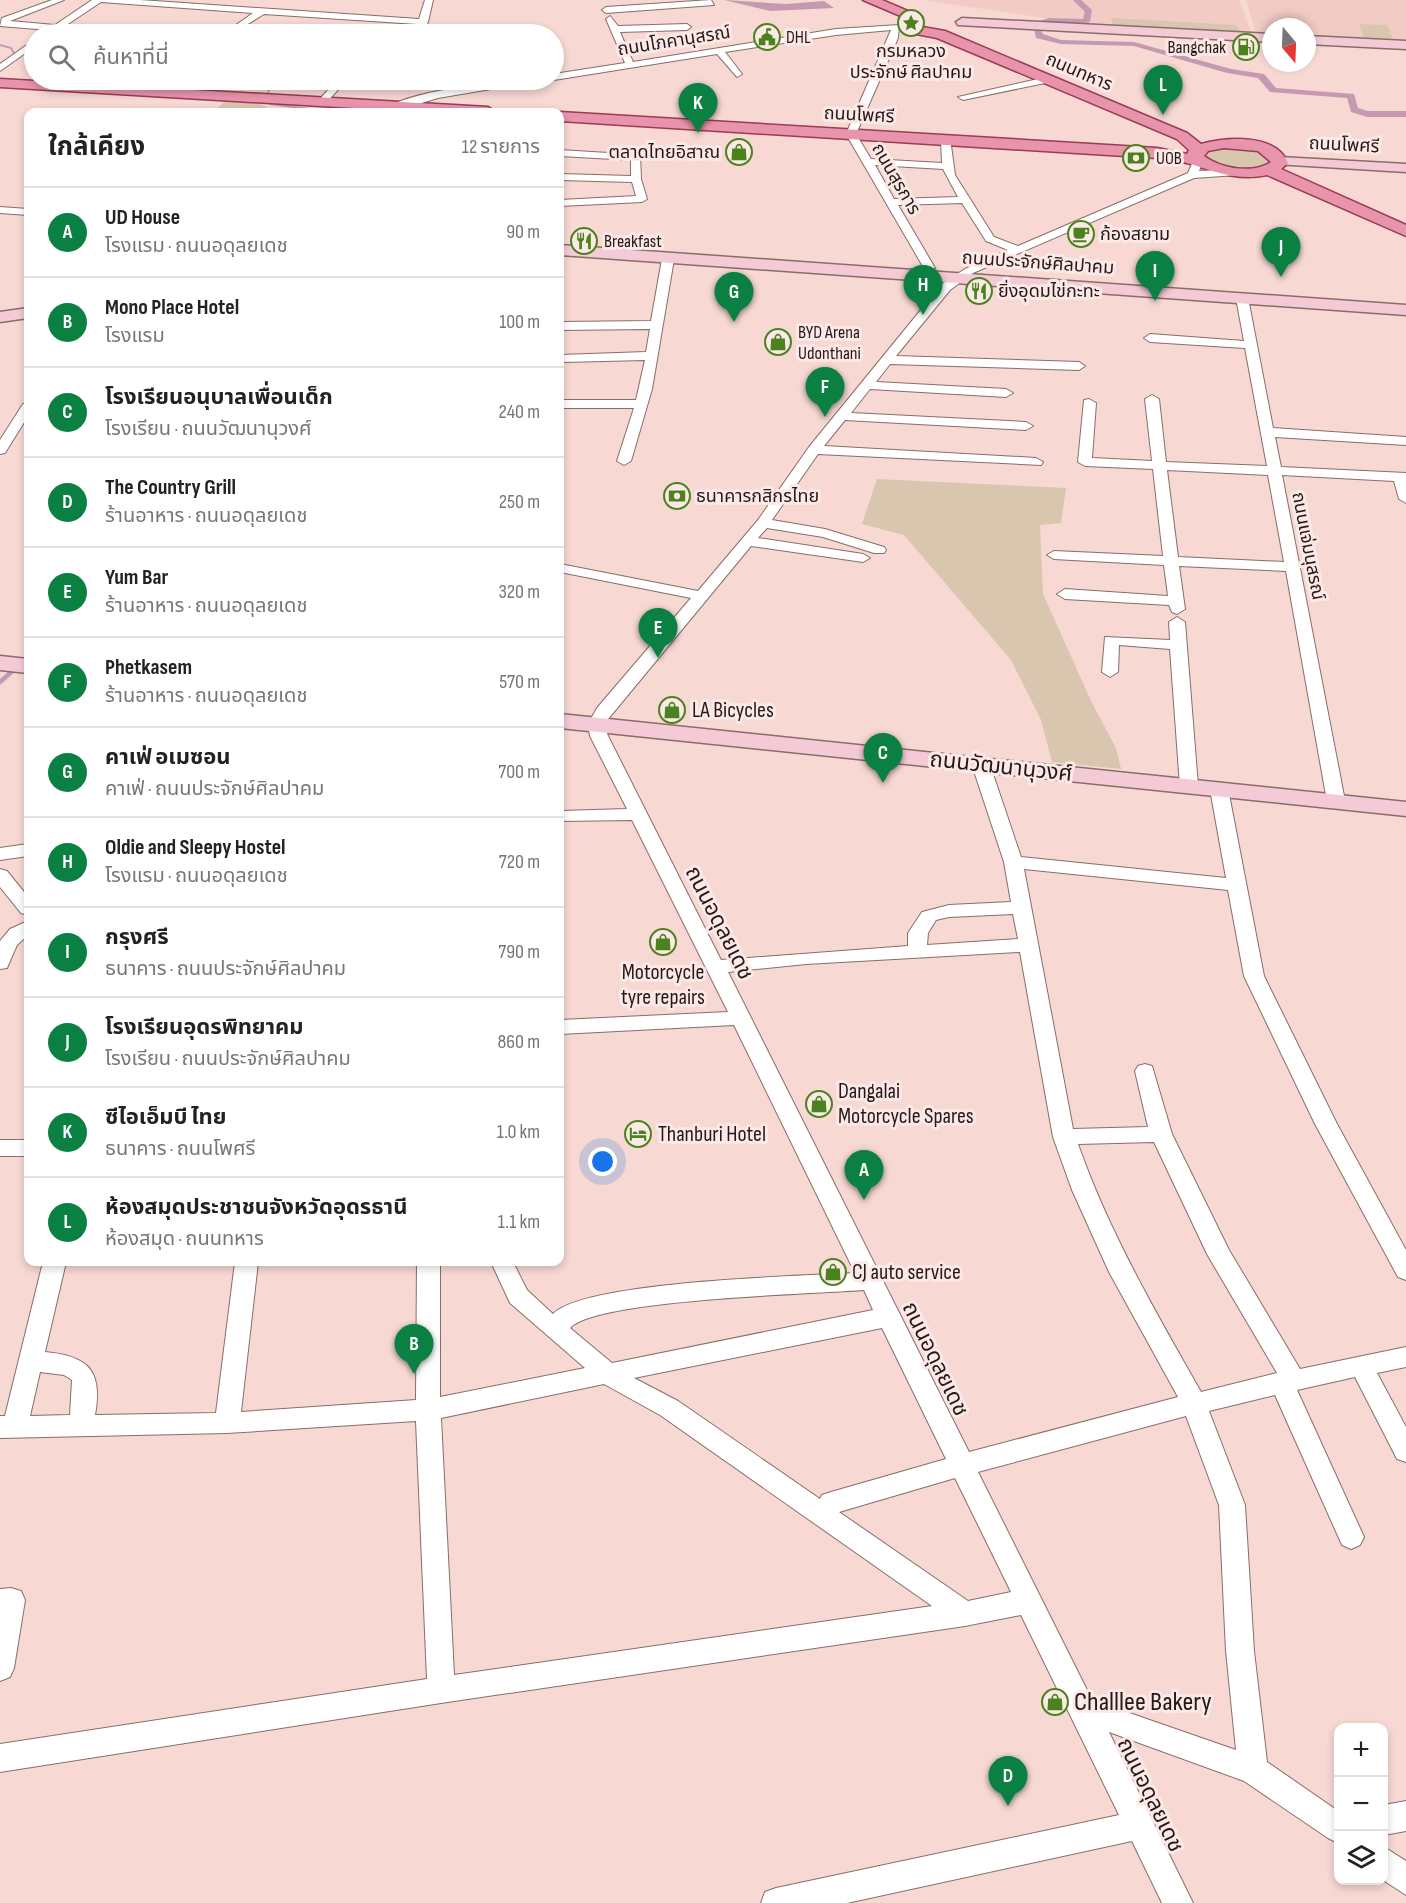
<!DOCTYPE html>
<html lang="th">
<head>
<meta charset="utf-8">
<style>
  body { margin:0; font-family:"Sofia Sans Condensed","Noto Sans Thai",sans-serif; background:#f6f6f6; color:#222 }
  .controls { position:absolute; right:18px; bottom:18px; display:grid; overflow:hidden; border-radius:12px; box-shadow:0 3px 9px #0003 }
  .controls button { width:54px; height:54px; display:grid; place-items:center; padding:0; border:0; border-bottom:2px solid #e0e0e0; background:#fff; color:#222; font:30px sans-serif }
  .compass { position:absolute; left:1262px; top:18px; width:54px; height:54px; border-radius:50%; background:#fff; box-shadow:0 3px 9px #0003; rotate:161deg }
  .you { position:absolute; left:603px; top:1162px; width:21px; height:21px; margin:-15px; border:4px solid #fff; border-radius:50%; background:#1a73e8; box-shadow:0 0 0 9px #1a73e833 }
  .badge { display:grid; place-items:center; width:39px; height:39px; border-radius:50%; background:#0b8043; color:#fff; font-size:20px; font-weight:700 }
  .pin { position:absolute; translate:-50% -50px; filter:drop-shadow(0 2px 3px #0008) }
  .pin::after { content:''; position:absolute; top:32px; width:21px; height:18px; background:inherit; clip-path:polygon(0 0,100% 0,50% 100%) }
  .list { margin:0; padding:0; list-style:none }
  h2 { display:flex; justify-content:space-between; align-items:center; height:78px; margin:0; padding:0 24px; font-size:26px }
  h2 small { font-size:20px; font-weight:400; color:#767676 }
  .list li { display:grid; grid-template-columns:39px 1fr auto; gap:18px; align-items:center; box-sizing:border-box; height:90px; padding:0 24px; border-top:2px solid #e0e0e0 }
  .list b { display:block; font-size:22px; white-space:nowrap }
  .list p { margin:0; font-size:20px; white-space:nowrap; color:#767676 }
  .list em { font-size:20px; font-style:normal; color:#767676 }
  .icon { flex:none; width:33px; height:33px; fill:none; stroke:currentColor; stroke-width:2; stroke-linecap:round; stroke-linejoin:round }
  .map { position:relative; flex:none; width:1406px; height:1903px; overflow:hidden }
  .search { position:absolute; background:#fff; box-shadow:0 3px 9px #0003; left:24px; top:24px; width:540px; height:66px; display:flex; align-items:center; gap:15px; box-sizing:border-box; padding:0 21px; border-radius:33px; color:#767676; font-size:22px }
  .panel { position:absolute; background:#fff; box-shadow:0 3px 9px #0003; left:24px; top:108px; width:540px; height:1158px; border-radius:12px }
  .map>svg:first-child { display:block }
  .built { fill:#f2cbc5 }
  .green { fill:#d9c6af }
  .water { fill:#c59ab1 }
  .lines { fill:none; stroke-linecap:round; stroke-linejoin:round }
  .stream-far1 { stroke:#c59ab1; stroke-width:2 }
  .stream { stroke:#c59ab1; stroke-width:4.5 }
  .canal { fill:#c59ab1; fill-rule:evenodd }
  .street-casing { stroke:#886d69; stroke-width:2 }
  .secondary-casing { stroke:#886d69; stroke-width:3 }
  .primary-casing { stroke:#9b3b55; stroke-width:3 }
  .street { fill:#fff; fill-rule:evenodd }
  .secondary { fill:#f4cad6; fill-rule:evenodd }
  .primary { fill:#e994ad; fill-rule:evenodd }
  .labels { text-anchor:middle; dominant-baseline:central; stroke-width:6; stroke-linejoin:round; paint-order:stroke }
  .far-poi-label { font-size:18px; fill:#231917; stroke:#fce8e6; text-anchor:start }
  .far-street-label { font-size:18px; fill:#231917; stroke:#fce8e6 }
  .poi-label { font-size:22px; fill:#231917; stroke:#fce8e6; text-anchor:start }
  .street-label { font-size:22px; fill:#231917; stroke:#fce8e6 }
  .near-poi-label { font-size:27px; fill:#231917; stroke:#fce8e6; text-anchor:start }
</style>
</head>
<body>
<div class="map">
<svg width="1406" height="1903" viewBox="0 0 1406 1903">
  <rect width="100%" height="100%" fill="#f7d8d3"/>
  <!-- built -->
  <g class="built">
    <polygon points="924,0 1239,0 1252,34 1078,23"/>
    <polygon points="1246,0 1406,0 1406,42 1307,37 1307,27 1271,27 1271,35 1256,34"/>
  </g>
  <!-- green -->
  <g class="green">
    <polygon points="1112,18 1235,25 1243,33 1112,25"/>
    <polygon points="1359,24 1387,25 1393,39 1364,37"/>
    <polygon points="225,101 261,104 268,108 328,112 213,112"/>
    <path d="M1236,146L1261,152L1270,162C1250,176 1223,167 1203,158L1204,152L1211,149Z"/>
    <polygon points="877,479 1066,488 1061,523 1040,525 1043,594 1092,703 1116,748 1121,769 1052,762 1041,720 1011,660 904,535 862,524"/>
  </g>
  <!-- water -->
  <polygon class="water" points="724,0 786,4 824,1 834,8 770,11"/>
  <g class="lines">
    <!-- stream-far1 -->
    <g class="stream-far1">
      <polyline points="0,45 11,48 14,53"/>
      <polyline points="268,92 277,80"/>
      <polyline points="270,104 332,112"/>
    </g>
    <!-- stream -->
    <polyline class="stream" points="0,682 16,668"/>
    <!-- canal -->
    <g class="canal">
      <path d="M1073,0H1081L1092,10L1090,22C1072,26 1055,20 1038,25L1034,23L1049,18L1083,19L1085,12Z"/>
      <polygon points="1034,28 1040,28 1043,34 1061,40 1134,42 1231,69 1264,74 1276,88 1354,94 1358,108 1368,111 1406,111 1406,117 1367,117 1351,112 1347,98 1270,92 1258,78 1227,73 1134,46 1061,44 1036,38"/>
    </g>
    <defs>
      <g id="street">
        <polygon points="52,0 64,0 10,21 55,25 92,0 140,0 419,19 425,0 433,0 428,22 422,34 414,34 417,24 264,14 232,34 223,34 253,13 101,2 65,26 128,31 132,34 58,31 53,33 49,30 0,26 2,18"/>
        <polygon points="711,0 714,5 606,13 602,10 606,7"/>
        <path d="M610,16L618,26L687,24L691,27L687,30L620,32L633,62L836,29L899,25L898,38L856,134L871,159L942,163L941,140L950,138L955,175L994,237L1018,246L1188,173L1194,159L1203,161L1199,171L1237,169L1242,172L1237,175L1194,178L973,273L950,290L896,356L1079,362L1085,366L1079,370L890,364L876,382L1006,389L1013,393L1006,397L870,389L851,413L1026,422L1033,426L1026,430L845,420L824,446L1036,458L1043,462L1041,465L818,454L772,520L825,529L884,547L886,550L884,553H874L823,537L767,528L758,538L863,554L870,558L863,562L751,546L604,724L608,736L721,960L908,946V933L922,912L949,905L1011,902L1004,862L972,765L975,761L981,760L990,765L1021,857L1226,878L1210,789L1219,784L1228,789L1264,976L1337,1124L1406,1250V1280L1398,1277L1315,1124L1244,976L1228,890L1024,869L1073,1129L1148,1127L1135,1071L1138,1066L1145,1064L1152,1066L1172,1134L1229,1250L1300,1369L1406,1347V1367L1377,1373L1406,1427V1462L1397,1459L1355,1377L1297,1390L1364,1537L1360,1545L1351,1549L1342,1545L1275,1395L1209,1411L1245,1505L1254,1651L1267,1762L1338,1811V1843L1328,1838L1244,1781L1109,1732L1193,1903H1162L1132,1841L847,1903H761L765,1892L776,1888L1119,1815L1021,1615L965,1626L441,1703L0,1772V1744L427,1679L416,1421L227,1433L0,1438V1416H5L43,1262H66L45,1352C89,1356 103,1371 95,1415L216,1413L235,1262H258L241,1412L416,1400L417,1262H440V1397L585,1368L510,1303L491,1262H513L527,1290L553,1314C584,1281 802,1276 855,1273L734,1025L560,1034V1020L728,1012L632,820L560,821V811L627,809L590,736L588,724L597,708L691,598L560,572V564L698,591L758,520L809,447L942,284L965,269L1008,250L986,241L962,203L898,205L935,268L925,270L846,134L891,30L836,35L725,52L742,74L737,77L717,54L554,80H553L554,74L625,63L606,19ZM875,165L943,169L958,197L894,199ZM1013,914L1018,939L927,945L928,933L936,920L949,917ZM1020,952L1053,1137L1072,1190L1109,1272L1178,1397L969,1452L728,972L806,964ZM1154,1142L1207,1254L1277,1373L1201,1392C1155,1311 1109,1232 1078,1144ZM864,1290L873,1310L612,1363L570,1328C596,1299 814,1294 864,1290ZM882,1328L946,1459L831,1492L822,1495L820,1499L678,1401L634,1378ZM40,1372L64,1375L72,1380L70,1415L30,1416ZM604,1384L660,1415L932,1606L454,1675L441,1418ZM1186,1416L1219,1505L1226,1651L1236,1750L1092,1700L978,1472ZM955,1478L1011,1592L968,1601L839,1512Z"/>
        <polygon points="34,40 34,47 0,71 0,64"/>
        <polygon points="1047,77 1052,80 1050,82 963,100 958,97"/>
        <polygon points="337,80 347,80 324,105 318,105 318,101"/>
        <path d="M523,80H544L438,98L392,112H380C406,90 488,84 523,80Z"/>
        <polygon points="560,150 640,155 641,179 647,199 642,202 560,206 560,200 636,196 632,182 560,180 560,174 631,176 631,160 560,156"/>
        <polygon points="0,207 28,209 28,215 0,213"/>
        <polygon points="668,256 674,259 652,389 631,461 624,465 617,461 634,408 560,408 560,400 636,400 645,360 564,362 560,361 560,355 646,352 650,329 560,330 560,322 651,321 662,259"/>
        <path d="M1242,294L1248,298L1273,428L1406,437V445L1275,437L1281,467L1406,473V503L1399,499L1394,481L1282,475L1345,801L1336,806L1327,801L1286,571L1179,566L1185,609L1177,614L1172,612L1169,605L1065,599L1057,594L1065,589L1168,596L1164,565L1054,559L1047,555L1054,551L1163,556L1153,469L1085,466L1078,462L1084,400L1089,399L1096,403L1092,458L1152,461L1145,399L1152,395L1159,399L1166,462L1267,466L1245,348L1150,342L1144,338L1150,334L1244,341L1236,298ZM1167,470L1268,475L1284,562L1178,557Z"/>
        <polygon points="28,403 28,416 5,453 0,454 0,440 23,404"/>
        <polygon points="1177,617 1185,622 1198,786 1189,791 1180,786 1170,649 1119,645 1118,672 1110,677 1102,672 1105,637 1170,640 1169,622"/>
        <polygon points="28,844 28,856 0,860 0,848"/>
        <polygon points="0,869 7,871 28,897 28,915 21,913 0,887"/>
        <polygon points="28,921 28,935 17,945 7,968 0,969 0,941 10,929"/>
        <rect x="0" y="1140" width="28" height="16"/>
        <polygon points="11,1588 21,1591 25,1600 14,1668 10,1677 0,1681 0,1589"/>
        <polygon points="1406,1801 1406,1831 1384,1835 1384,1805"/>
        <polygon points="1384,1847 1406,1861 1406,1895 1383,1880"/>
      </g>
      <g id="secondary">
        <polygon points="962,18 1271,34 1271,42 958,25 956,22"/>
        <polygon points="1307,36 1406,41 1406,49 1307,44"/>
        <polygon points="1280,157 1406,164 1406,172 1275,164 1273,161"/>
        <polygon points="560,245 1406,305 1406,315 560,255"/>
        <polygon points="28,308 28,318 0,322 0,312"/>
        <polygon points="0,656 28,659 28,673 0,670"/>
        <polygon points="560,714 1406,802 1406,816 560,728"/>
      </g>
      <g id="primary">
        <polygon points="863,0 882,0 922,17 915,21 910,20"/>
        <path d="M911,25L945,31L1187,133L1201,144C1227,137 1275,133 1288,163L1281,169L1406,225V236L1267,175C1240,181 1218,173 1194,165C1182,161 1169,160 1157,158L560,121V112L1157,148L1187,154L1189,150L1177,139L937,38L906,32V26ZM1224,148L1258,151L1271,162C1253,174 1221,169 1204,156L1208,151Z"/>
        <polygon points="0,79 488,107 496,112 421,112 0,87"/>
      </g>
    </defs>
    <!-- street casing -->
    <use href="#street" class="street-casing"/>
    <!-- secondary casing -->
    <use href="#secondary" class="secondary-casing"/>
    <!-- primary casing -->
    <use href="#primary" class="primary-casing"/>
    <!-- street -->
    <use href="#street" class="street"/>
    <!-- secondary -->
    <use href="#secondary" class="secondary"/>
    <!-- primary -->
    <use href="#primary" class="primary"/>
  </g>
  <!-- icons -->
  <defs>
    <symbol id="sight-ring" viewBox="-11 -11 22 22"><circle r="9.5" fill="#fce8e6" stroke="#4a831d" stroke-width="1.5"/><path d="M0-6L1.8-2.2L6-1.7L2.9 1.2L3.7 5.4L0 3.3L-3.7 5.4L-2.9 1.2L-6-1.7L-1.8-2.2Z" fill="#4a831d"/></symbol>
    <symbol id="civic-ring" viewBox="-11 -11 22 22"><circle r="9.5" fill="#fce8e6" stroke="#4a831d" stroke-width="1.5"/><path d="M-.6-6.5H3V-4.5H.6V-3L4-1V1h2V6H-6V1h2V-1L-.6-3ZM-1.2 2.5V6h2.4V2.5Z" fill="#4a831d"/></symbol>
    <symbol id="fuel-ring" viewBox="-11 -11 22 22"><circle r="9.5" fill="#fce8e6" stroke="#4a831d" stroke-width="1.5"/><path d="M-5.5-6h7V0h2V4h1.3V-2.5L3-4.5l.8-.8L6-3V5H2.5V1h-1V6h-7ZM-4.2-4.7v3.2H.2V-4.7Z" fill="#4a831d"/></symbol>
    <symbol id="shop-ring" viewBox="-11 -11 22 22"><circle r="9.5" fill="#fce8e6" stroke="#4a831d" stroke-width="1.5"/><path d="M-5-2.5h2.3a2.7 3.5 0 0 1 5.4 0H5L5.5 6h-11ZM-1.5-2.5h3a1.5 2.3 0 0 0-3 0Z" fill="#4a831d"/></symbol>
    <symbol id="bank-ring" viewBox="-11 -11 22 22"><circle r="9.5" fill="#fce8e6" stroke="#4a831d" stroke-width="1.5"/><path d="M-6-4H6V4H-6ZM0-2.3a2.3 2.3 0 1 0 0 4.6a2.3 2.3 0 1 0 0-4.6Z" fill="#4a831d"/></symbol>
    <symbol id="cafe-ring" viewBox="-11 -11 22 22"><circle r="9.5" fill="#fce8e6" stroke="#4a831d" stroke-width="1.5"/><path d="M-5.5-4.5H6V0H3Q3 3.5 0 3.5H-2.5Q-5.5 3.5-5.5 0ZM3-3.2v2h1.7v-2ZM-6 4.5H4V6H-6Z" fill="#4a831d"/></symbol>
    <symbol id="restaurant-ring" viewBox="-11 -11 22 22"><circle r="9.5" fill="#fce8e6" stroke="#4a831d" stroke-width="1.5"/><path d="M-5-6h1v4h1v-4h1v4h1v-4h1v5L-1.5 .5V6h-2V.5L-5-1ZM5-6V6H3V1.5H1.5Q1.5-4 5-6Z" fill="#4a831d"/></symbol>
    <symbol id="hotel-ring" viewBox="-11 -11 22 22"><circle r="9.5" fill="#fce8e6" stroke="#4a831d" stroke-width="1.5"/><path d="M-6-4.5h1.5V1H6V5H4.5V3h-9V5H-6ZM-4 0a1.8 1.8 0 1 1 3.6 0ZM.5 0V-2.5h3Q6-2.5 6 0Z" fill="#4a831d"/></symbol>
  </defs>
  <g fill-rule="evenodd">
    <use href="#sight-ring" x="896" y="8" width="30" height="30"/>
    <use href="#civic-ring" x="752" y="22" width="30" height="30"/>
    <use href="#fuel-ring" x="1231" y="32" width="30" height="30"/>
    <use href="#shop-ring" x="724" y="137" width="30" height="30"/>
    <use href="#bank-ring" x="1121" y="143" width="30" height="30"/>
    <use href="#cafe-ring" x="1066" y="219" width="30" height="30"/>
    <use href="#restaurant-ring" x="569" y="226" width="30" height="30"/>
    <use href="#restaurant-ring" x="964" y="276" width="30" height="30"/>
    <use href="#shop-ring" x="763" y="327" width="30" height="30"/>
    <use href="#bank-ring" x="662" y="481" width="30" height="30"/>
    <use href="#shop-ring" x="657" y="695" width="30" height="30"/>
    <use href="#shop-ring" x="648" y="927" width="30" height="30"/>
    <use href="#shop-ring" x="804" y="1089" width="30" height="30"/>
    <use href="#hotel-ring" x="623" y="1119" width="30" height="30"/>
    <use href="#shop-ring" x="818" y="1257" width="30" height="30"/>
    <use href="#shop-ring" x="1040" y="1687" width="30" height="30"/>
  </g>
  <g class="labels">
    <!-- far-poi labels -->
    <g class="far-poi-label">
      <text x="786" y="37">DHL</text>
      <text x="1226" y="47" text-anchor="end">Bangchak</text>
      <text x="911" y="51" text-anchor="middle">กรมหลวง<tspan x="911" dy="21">ประจักษ์ ศิลปาคม</tspan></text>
      <text x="720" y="152" text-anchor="end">ตลาดไทยอิสาณ</text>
      <text x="1156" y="158">UOB</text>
      <text x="1100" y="234">ก้องสยาม</text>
      <text x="604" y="241">Breakfast</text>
      <text x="998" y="291">ยิ่งอุดมไข่กะทะ</text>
      <text x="798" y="332">BYD Arena<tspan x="798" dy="21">Udonthani</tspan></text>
      <text x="696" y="496">ธนาคารกสิกรไทย</text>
    </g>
    <!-- far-street labels -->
    <g class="far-street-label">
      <text transform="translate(674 41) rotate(-9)">ถนนโภคานุสรณ์</text>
      <text transform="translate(1079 72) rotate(23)">ถนนทหาร</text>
      <text transform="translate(859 115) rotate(3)">ถนนโพศรี</text>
      <text transform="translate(1344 145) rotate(3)">ถนนโพศรี</text>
      <text transform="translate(896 179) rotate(60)">ถนนสุรการ</text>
      <text transform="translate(1038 263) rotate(4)">ถนนประจักษ์ศิลปาคม</text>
      <text transform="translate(1308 546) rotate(79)">ถนนแจ่มนุสรณ์</text>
    </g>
    <!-- poi labels -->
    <g class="poi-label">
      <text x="692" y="710">LA Bicycles</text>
      <text x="663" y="972" text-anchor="middle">Motorcycle<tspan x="663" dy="25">tyre repairs</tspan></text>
      <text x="838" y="1091">Dangalai<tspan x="838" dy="25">Motorcycle Spares</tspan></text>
      <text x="658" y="1134">Thanburi Hotel</text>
      <text x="852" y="1272">CJ auto service</text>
    </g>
    <!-- street labels -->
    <g class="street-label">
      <text transform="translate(1001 767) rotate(6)">ถนนวัฒนานุวงศ์</text>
      <text transform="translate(719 923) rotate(63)">ถนนอดุลยเดช</text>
      <text transform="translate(935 1359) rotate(64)">ถนนอดุลยเดช</text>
      <text transform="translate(1150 1795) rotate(64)">ถนนอดุลยเดช</text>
    </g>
    <!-- near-poi labels -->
    <g class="near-poi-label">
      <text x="1074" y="1702">Challlee Bakery</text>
    </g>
  </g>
</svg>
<div class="controls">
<button>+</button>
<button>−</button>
<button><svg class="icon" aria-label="layers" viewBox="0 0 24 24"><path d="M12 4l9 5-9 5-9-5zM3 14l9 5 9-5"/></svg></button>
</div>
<svg class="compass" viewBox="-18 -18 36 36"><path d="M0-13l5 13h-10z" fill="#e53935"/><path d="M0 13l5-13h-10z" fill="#767676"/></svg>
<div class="you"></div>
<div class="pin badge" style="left:864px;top:1200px">A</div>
<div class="pin badge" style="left:414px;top:1374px">B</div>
<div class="pin badge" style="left:883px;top:783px">C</div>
<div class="pin badge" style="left:1008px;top:1806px">D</div>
<div class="pin badge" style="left:658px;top:658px">E</div>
<div class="pin badge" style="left:825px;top:417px">F</div>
<div class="pin badge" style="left:734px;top:322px">G</div>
<div class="pin badge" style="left:923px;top:315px">H</div>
<div class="pin badge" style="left:1155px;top:301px">I</div>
<div class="pin badge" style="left:1281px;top:277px">J</div>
<div class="pin badge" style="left:698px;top:133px">K</div>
<div class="pin badge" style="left:1163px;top:115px">L</div>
<div class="search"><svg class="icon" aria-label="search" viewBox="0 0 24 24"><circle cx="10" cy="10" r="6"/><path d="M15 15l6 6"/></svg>ค้นหาที่นี่</div>
<section class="panel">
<h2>ใกล้เคียง<small>12 รายการ</small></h2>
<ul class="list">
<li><span class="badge">A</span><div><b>UD House</b><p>โรงแรม · ถนนอดุลยเดช</p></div><em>90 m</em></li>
<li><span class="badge">B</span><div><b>Mono Place Hotel</b><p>โรงแรม</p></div><em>100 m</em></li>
<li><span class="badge">C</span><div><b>โรงเรียนอนุบาลเพื่อนเด็ก</b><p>โรงเรียน · ถนนวัฒนานุวงศ์</p></div><em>240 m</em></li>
<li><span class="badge">D</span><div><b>The Country Grill</b><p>ร้านอาหาร · ถนนอดุลยเดช</p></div><em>250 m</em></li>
<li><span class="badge">E</span><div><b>Yum Bar</b><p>ร้านอาหาร · ถนนอดุลยเดช</p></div><em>320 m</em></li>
<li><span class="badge">F</span><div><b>Phetkasem</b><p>ร้านอาหาร · ถนนอดุลยเดช</p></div><em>570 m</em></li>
<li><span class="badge">G</span><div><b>คาเฟ่ อเมซอน</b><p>คาเฟ่ · ถนนประจักษ์ศิลปาคม</p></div><em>700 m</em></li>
<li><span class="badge">H</span><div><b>Oldie and Sleepy Hostel</b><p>โรงแรม · ถนนอดุลยเดช</p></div><em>720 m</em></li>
<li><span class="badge">I</span><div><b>กรุงศรี</b><p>ธนาคาร · ถนนประจักษ์ศิลปาคม</p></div><em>790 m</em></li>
<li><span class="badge">J</span><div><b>โรงเรียนอุดรพิทยาคม</b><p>โรงเรียน · ถนนประจักษ์ศิลปาคม</p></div><em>860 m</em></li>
<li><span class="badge">K</span><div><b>ซีไอเอ็มบี ไทย</b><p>ธนาคาร · ถนนโพศรี</p></div><em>1.0 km</em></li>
<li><span class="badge">L</span><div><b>ห้องสมุดประชาชนจังหวัดอุดรธานี</b><p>ห้องสมุด · ถนนทหาร</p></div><em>1.1 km</em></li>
</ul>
</section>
</div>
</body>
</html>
